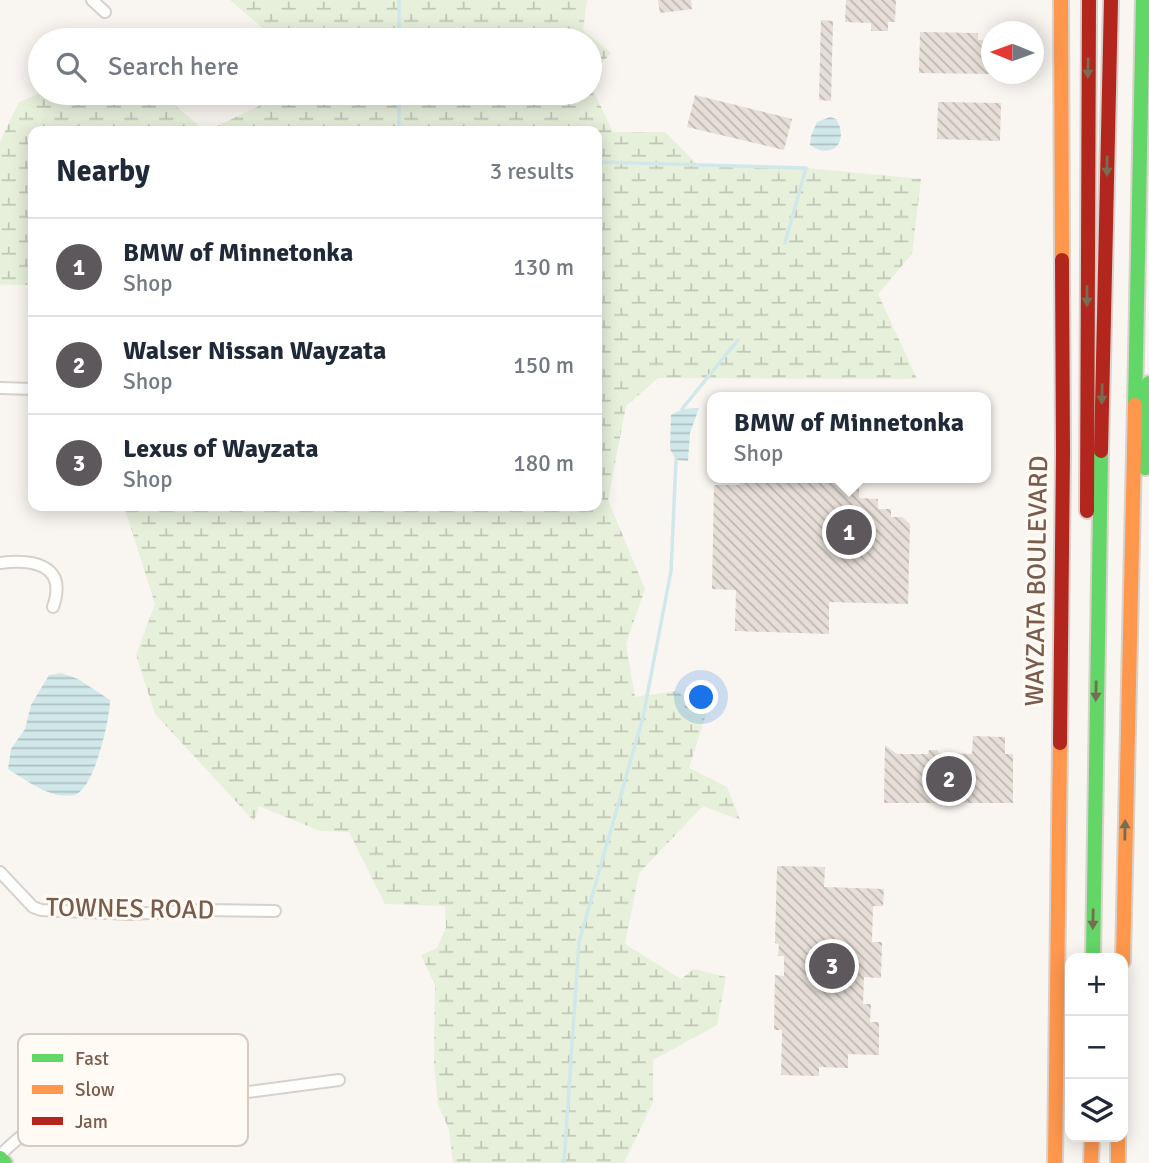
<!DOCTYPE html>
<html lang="en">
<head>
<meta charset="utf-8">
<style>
  body { margin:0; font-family:Signika,sans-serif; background:#f6f6f7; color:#1f2937 }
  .controls { position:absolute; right:21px; bottom:21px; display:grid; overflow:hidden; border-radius:14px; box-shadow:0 4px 18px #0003 }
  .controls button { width:63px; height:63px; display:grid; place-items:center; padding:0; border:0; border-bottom:2px solid #e0e1e3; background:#fff; color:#1f2937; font:35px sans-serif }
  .compass { position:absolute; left:981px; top:21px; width:63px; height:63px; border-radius:50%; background:#fff; box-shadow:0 4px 18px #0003; rotate:271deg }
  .you { position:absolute; left:702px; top:698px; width:24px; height:24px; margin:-18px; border:5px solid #fff; border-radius:50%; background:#1a73e8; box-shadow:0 0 0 10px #1a73e833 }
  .badge { display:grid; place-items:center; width:46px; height:46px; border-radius:50%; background:#5c585b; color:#fff; font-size:23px; font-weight:700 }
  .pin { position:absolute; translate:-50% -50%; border:4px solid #fff; box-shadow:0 2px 7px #0006 }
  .popup { position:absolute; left:707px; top:392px; width:284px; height:91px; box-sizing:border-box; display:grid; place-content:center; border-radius:14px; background:#fff; filter:drop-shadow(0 2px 5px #0005); font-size:23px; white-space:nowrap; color:#747a83 }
  .popup b { font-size:26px; color:#1f2937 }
  .popup::after { content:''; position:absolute; left:50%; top:100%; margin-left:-14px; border:14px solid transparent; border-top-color:#fff }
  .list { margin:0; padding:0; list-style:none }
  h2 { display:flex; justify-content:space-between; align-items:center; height:91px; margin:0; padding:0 28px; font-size:30px }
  h2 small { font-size:23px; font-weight:400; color:#747a83 }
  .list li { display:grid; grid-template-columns:46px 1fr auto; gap:21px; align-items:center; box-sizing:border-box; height:98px; padding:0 28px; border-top:2px solid #e0e1e3 }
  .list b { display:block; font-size:26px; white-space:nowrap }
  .list p { margin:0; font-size:23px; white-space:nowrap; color:#747a83 }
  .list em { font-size:23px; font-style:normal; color:#747a83 }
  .icon { flex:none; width:38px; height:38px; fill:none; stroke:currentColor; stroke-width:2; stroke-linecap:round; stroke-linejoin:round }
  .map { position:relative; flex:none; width:1149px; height:1163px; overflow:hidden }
  .search { position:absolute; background:#fff; box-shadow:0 4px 18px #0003; left:28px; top:28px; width:574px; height:77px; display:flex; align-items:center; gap:18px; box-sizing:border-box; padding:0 24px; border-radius:38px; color:#747a83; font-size:26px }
  .panel { position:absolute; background:#fff; box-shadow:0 4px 18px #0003; left:28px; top:126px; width:574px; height:385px; border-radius:14px }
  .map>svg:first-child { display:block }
  .wetland { fill:url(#wetland-marsh) }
  .water { fill:url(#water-rules) }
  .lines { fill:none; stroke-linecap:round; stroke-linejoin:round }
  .stream { stroke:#d0e8ea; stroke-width:3.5 }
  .building { fill:url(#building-back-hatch) }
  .street-casing { stroke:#d7d1cb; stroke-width:14 }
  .fast-casing { stroke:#d9d2cb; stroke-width:18 }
  .slow-casing { stroke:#d9d2cb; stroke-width:18 }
  .jam-casing { stroke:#d9d2cb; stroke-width:18 }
  .street { stroke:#fefefd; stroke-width:10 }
  .fast { stroke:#63d668; stroke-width:14 }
  .slow { stroke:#ff974d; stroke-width:14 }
  .jam { stroke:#b3261e; stroke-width:14 }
  .oneway { fill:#776e51 }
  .labels { text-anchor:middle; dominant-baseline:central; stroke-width:6; stroke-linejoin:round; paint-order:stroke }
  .street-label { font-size:26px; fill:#7a5c4d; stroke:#fffaf3 }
  .key { fill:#fffaf3; stroke:#d7cbc1; stroke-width:2 }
  .key-label { font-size:19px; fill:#7a5c4d }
</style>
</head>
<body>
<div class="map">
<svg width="1149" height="1163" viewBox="0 0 1149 1163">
  <defs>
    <pattern id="wetland-marsh" width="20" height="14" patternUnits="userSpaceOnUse" patternTransform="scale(1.75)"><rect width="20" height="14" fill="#e7f0db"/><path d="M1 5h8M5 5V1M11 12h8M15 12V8" fill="none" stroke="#c0c6b4"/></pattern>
    <pattern id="water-rules" width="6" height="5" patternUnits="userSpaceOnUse" patternTransform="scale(1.75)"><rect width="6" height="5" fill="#d0e8ea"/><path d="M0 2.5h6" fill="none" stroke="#aebfc0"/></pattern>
    <pattern id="building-back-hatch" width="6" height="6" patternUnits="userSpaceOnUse" patternTransform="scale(1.75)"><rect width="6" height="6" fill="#e6ded7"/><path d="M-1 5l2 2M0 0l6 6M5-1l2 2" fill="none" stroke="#bfb7b1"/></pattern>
  </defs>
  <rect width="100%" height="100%" fill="#f9f5f0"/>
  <!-- wetland -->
  <g class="wetland">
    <polygon points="230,0 587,0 583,30 611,53 590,76 590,40 298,40 265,30"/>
    <polygon points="590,84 613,132 665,132 698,165 806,168 921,179 912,254 878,294 917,379 658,378 626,406 608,500 645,589 626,644 635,697 677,691 707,711 689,768 727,787 740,820 703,806 639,873 625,944 681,979 694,969 726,977 717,1025 653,1060 653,1102 624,1163 453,1163 449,1129 438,1105 434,1063 435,985 421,955 437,948 446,927 445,906 385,904 349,832 320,831 259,806 254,821 155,714 136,655 155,604 124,506 597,506 597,131 207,131 286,93 590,93"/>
    <polygon points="41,93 161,93 205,131 33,131 33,285 0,285 0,142 19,102"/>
  </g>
  <!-- water -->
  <g class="water">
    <path d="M830,117L836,119C850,141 832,161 810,145L811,136L817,122Z"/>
    <polygon points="699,408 690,433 688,461 676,460 670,449 671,415 682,409"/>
    <path d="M61,673L78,679L110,700C110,719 94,791 74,795C51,800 26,780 8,769L11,749L25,729L31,705L49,675Z"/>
  </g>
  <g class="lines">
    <!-- stream -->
    <g class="stream">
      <polyline points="399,40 399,0"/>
      <polyline points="399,131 399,93"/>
      <polyline points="597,162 806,168 785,243"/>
      <polyline points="682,409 738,340"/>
      <polyline points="564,1163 579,942 643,717 671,571 676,460"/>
    </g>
  </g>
  <!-- building -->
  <g class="building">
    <polygon points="658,0 691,0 692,9 660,13"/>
    <polygon points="846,0 896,0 895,22 888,22 888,31 871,31 871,23 845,22"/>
    <polygon points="821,20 833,21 831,101 819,100"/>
    <polygon points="920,32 978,33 978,40 991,40 991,74 919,73"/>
    <polygon points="695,95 792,119 784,150 687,127"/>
    <polygon points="938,102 1001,103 1000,141 937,139"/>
    <polygon points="740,478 854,478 854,482 859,482 859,498 878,499 878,509 891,509 891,517 902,517 910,524 908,604 829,602 829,634 735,631 736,590 712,589 714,485 740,485"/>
    <polygon points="973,736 1005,737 1005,754 1013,754 1013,803 884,803 885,745 897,754 928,754 929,750 938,750 938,753 972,754"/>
    <polygon points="777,866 825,867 824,887 884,889 883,906 873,906 872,942 882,942 881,978 864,977 863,1004 871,1004 870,1022 879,1022 879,1055 848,1054 848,1068 819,1067 819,1076 781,1075 782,1030 774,1030 775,975 784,976 784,956 778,956 779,944 775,943"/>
  </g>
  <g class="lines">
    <defs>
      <g id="street">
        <polyline points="92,0 105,12"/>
        <polyline points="0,388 33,389"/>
        <path d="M0,563C32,559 68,564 53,607"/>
        <polyline points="0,872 33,907 41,910 131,914 204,910 275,911"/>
        <path d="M0,1155C19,1137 34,1123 59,1117L339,1080"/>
      </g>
      <g id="fast">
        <polyline points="1135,405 1143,0"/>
        <polyline points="1145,468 1149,383"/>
        <polyline points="1093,958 1101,451"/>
        <polyline points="0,1158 5,1163"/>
      </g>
      <g id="slow">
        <polyline points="1061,0 1062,260"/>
        <polyline points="1123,961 1135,405"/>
        <polyline points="1118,1137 1118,1163"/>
        <polyline points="1055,1163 1060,743"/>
        <polyline points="1091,1163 1092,1137"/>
      </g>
      <g id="jam">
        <polyline points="1101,451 1111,0"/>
        <polyline points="1087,511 1089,0"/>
        <polyline points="1060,743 1063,453 1062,260"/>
      </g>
    </defs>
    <!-- street casing -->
    <use href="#street" class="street-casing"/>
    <!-- fast casing -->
    <use href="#fast" class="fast-casing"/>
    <!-- slow casing -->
    <use href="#slow" class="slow-casing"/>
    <!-- jam casing -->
    <use href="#jam" class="jam-casing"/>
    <!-- street -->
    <use href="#street" class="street"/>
    <!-- fast -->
    <use href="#fast" class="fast"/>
    <!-- slow -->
    <use href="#slow" class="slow"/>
    <!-- jam -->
    <use href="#jam" class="jam"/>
  </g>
  <!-- one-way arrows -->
  <defs><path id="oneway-solid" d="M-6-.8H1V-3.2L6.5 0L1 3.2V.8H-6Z" transform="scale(1.75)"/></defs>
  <g class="oneway">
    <use href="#oneway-solid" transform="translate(1088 68) rotate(91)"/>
    <use href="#oneway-solid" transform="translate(1107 166) rotate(91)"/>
    <use href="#oneway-solid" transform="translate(1087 296) rotate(90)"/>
    <use href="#oneway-solid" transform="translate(1102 394) rotate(91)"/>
    <use href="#oneway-solid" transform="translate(1096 691) rotate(91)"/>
    <use href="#oneway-solid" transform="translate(1125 830) rotate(-89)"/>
    <use href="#oneway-solid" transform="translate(1093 919) rotate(91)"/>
  </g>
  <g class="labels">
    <!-- street labels -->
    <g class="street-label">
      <text transform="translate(1037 581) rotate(-89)">WAYZATA BOULEVARD</text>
      <text transform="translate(130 909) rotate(1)">TOWNES ROAD</text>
    </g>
  </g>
  <!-- legend -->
  <rect x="18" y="1034" width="230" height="112" rx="10" class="key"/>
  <rect x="32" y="1054" width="31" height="8" fill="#63d668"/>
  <rect x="32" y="1085" width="31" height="9" fill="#ff974d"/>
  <rect x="32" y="1117" width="31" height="8" fill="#b3261e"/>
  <g class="key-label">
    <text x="75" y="1065">Fast</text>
    <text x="75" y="1096">Slow</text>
    <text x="75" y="1128">Jam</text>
  </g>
</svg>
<div class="controls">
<button>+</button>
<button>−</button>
<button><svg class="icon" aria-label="layers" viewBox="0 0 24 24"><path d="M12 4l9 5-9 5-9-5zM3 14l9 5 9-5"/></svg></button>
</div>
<svg class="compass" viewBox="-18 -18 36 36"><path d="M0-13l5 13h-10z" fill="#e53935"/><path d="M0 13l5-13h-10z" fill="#747a83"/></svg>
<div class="you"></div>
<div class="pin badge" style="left:849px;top:532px">1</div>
<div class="popup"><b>BMW of Minnetonka</b>Shop</div>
<div class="pin badge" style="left:949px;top:779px">2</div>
<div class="pin badge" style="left:832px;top:966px">3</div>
<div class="search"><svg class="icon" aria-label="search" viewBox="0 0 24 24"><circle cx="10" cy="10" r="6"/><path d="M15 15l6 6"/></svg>Search here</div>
<section class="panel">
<h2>Nearby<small>3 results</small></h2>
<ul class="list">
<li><span class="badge">1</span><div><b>BMW of Minnetonka</b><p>Shop</p></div><em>130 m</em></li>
<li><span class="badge">2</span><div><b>Walser Nissan Wayzata</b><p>Shop</p></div><em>150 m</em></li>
<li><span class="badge">3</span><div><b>Lexus of Wayzata</b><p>Shop</p></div><em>180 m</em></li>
</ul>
</section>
</div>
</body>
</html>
